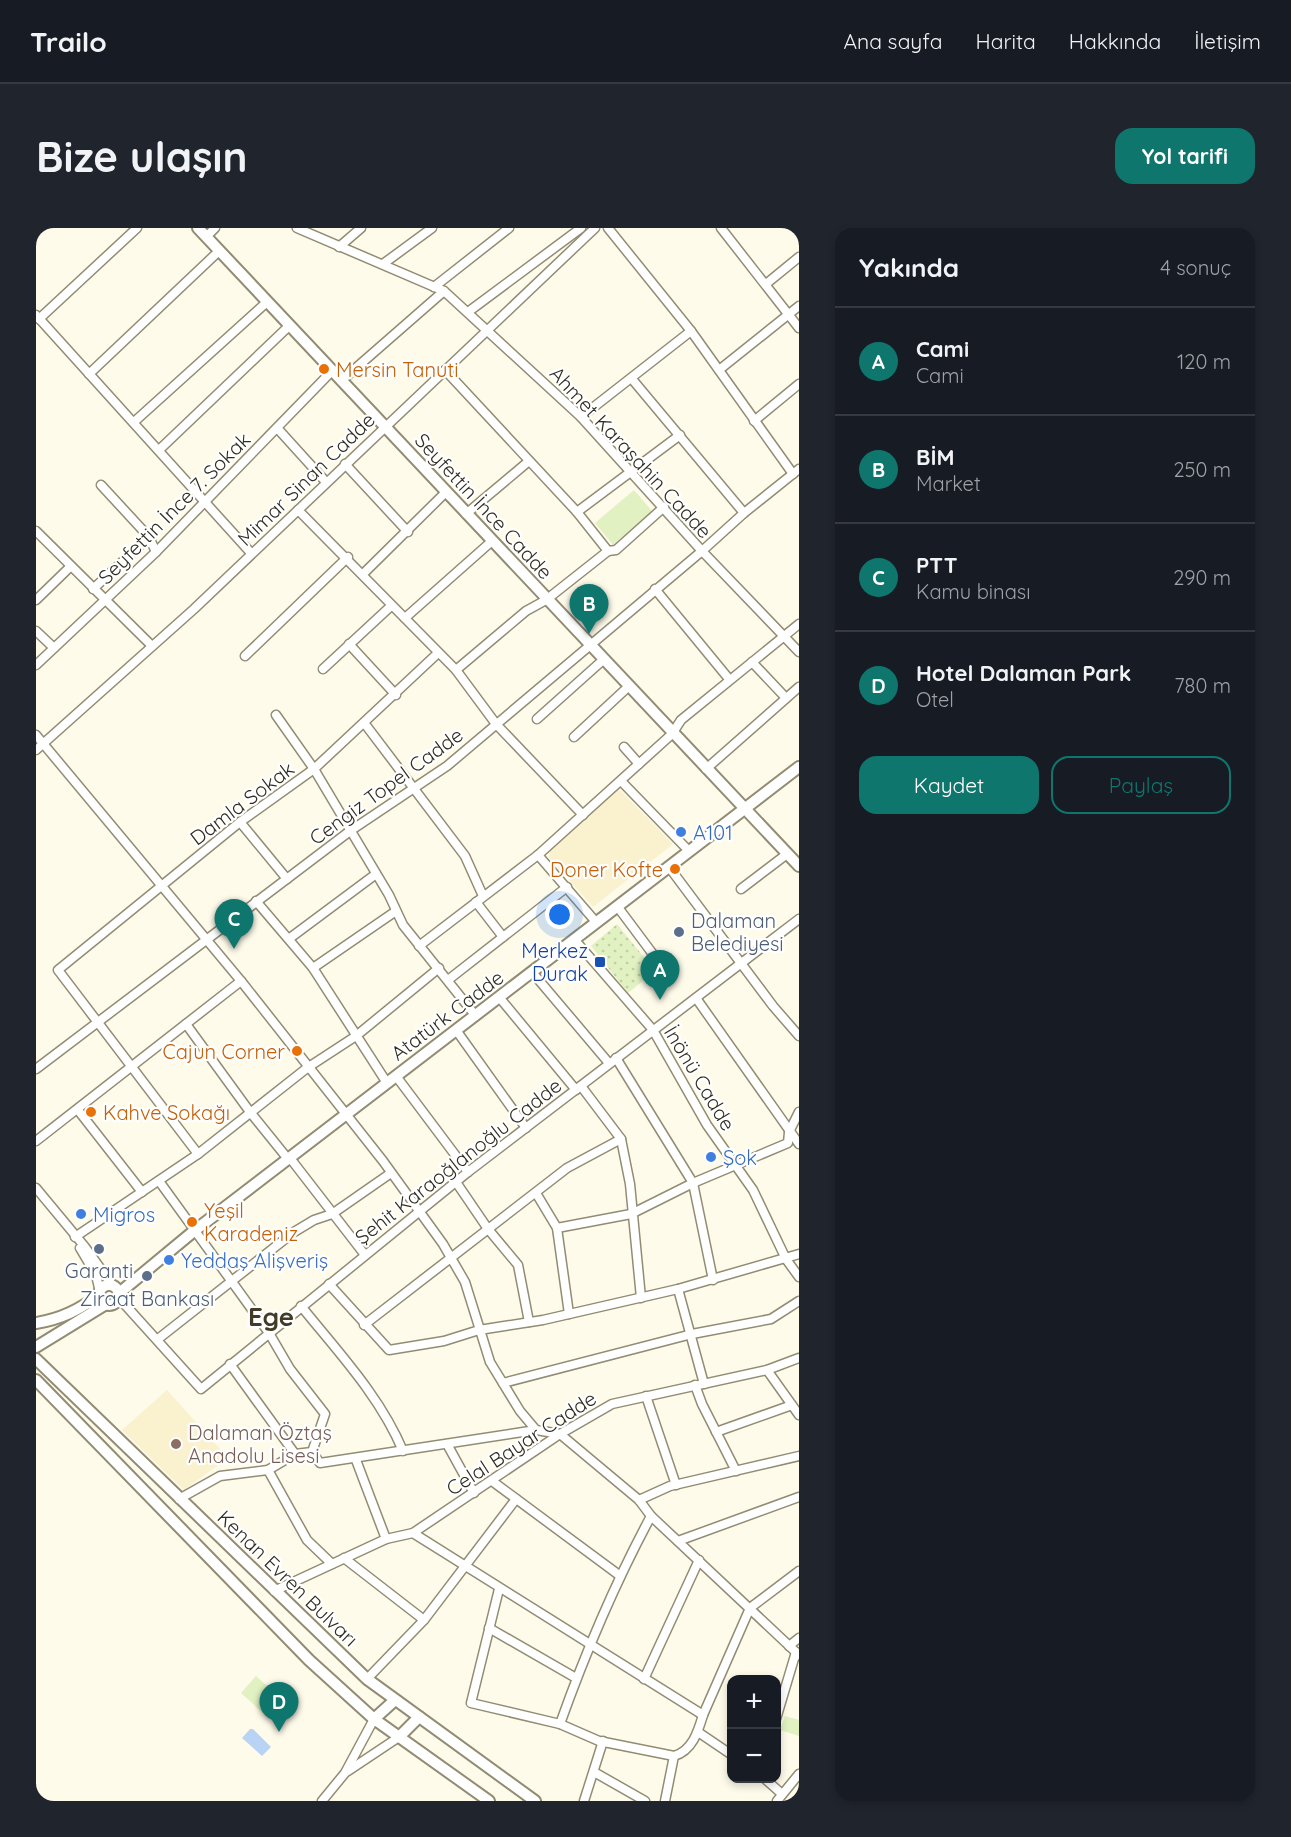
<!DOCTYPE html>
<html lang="tr">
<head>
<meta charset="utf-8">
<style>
  body { margin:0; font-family:Quicksand,sans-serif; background:#20242c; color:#f1f3f6 }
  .controls { position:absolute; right:18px; bottom:18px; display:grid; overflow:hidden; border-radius:12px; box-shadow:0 3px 9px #0003 }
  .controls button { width:54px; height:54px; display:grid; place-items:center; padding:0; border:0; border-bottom:2px solid #363941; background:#171b24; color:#f1f3f6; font:30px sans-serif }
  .you { position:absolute; left:524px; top:687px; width:21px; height:21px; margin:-15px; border:4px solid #fff; border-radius:50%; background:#1a73e8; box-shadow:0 0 0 9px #1a73e833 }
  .badge { display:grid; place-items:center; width:39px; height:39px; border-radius:50%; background:#0f766e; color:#fff; font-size:20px; font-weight:700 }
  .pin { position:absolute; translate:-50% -50px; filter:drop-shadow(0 2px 3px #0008) }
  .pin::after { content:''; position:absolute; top:32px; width:21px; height:18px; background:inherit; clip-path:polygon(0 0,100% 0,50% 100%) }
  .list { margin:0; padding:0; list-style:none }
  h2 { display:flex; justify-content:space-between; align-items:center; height:78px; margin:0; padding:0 24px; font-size:26px }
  h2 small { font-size:20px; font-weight:400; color:#9ea1a6 }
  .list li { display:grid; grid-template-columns:39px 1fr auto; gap:18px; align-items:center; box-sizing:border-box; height:108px; padding:0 24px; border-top:2px solid #363941 }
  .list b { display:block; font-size:22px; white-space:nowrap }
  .list p { margin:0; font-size:20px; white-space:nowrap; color:#9ea1a6 }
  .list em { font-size:20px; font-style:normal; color:#9ea1a6 }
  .actions { display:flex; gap:12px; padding:18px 24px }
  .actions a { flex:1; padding:14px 0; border:2px solid #0f766e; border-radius:18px; text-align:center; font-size:21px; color:#0f766e }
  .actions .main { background:#0f766e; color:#fff }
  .map { position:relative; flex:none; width:763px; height:1573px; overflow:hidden; border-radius:18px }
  header { display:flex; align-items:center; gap:36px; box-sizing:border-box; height:84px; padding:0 30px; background:#171b24; border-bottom:2px solid #363941 }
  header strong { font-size:28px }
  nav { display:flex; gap:33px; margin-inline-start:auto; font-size:21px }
  .intro { display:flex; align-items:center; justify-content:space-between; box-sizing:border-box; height:144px; padding:0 36px }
  h1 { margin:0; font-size:42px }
  .button { padding:15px 27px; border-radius:18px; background:#0f766e; color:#fff; font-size:21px; font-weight:700 }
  main { display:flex; gap:36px; padding:0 36px }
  aside { flex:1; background:#171b24; border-radius:18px; box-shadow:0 3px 9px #0003 }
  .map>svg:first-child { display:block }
  .built { fill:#faf1ce }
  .park { fill:url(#park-dots) }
  .garden { fill:#e1f1c2 }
  .water { fill:#b9d3f5 }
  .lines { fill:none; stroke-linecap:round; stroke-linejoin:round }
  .minor-casing { stroke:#928c73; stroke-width:11 }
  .major-casing { stroke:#928c73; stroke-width:14 }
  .minor { stroke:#fff; stroke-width:8 }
  .major { stroke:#fff; stroke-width:10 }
  .food-dot { fill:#e8710a; stroke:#fff; stroke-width:2 }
  .shop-dot { fill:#3f7fe0; stroke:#fff; stroke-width:2 }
  .service-dot { fill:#5c6f8a; stroke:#fff; stroke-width:2 }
  .transit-dot { fill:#1a4fb4; stroke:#fff; stroke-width:2 }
  .education-dot { fill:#8d6e63; stroke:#fff; stroke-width:2 }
  .labels { text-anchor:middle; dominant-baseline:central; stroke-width:4.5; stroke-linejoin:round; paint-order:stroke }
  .food-label { font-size:20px; fill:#c56008; stroke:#fff; text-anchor:start }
  .street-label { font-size:20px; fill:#2f2d22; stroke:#fff }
  .shop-label { font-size:20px; fill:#366cbe; stroke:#fff; text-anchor:start }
  .service-label { font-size:20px; fill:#4e5e75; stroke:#fff }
  .transit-label { font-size:20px; fill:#164399; stroke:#fff; text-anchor:end }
  .education-label { font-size:20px; fill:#785e54; stroke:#fff; text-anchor:start }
  .district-label { font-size:26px; font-weight:bold; fill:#423c26; stroke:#fff }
</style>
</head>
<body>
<header>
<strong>Trailo</strong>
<nav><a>Ana sayfa</a><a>Harita</a><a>Hakkında</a><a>İletişim</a></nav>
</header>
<div class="intro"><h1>Bize ulaşın</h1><a class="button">Yol tarifi</a></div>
<main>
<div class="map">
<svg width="763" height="1573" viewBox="0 0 763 1573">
  <defs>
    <pattern id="park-dots" width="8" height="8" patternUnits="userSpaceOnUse" patternTransform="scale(1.5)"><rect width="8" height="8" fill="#e1f1c2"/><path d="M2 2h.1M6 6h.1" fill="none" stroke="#c1cfa6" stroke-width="1.8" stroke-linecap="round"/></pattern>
  </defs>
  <rect width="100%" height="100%" fill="#fffbeb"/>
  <!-- built -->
  <g class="built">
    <polygon points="583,561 637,616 557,679 513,629 514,622"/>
    <polygon points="131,1162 192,1230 148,1262 86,1202"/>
  </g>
  <!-- park -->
  <polygon class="park" points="581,696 619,743 592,765 555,718"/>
  <!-- garden -->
  <g class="garden">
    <polygon points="598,262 616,283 577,317 559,295"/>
    <polygon points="220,1448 247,1472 231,1489 205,1465"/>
    <polygon points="749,1488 763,1492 763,1508 744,1502"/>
  </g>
  <!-- water -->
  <polygon class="water" points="214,1501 217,1501 235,1519 226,1528 206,1510"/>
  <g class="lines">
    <defs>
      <g id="minor">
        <polyline points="261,0 408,63 545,189 666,323 763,424"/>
        <polyline points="572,0 655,103 757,246"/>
        <polyline points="685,0 763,100"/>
        <polyline points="170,9 179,0"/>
        <polyline points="303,19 325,0"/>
        <polyline points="347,36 396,0"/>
        <polyline points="730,56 763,29"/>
        <polyline points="398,59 473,0"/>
        <polyline points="432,84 545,0"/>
        <polyline points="0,87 215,325"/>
        <polyline points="3,91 101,0"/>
        <polyline points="409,142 541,284 572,323"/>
        <polyline points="683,142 763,78"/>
        <polyline points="53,146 183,23"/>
        <polyline points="596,151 708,285"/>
        <polyline points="305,153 408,63"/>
        <polyline points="545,189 655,103"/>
        <polyline points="718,193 763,156"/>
        <polyline points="98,194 231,74"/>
        <polyline points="242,201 290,254"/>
        <polyline points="123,222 253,98"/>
        <polyline points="309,236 372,304"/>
        <polyline points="65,257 113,309 120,324"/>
        <polyline points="262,282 420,442 460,496 547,587"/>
        <polyline points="541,284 644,207"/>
        <polyline points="430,286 493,233"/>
        <polyline points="0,303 116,418"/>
        <polyline points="327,346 410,264"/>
        <polyline points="57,361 113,309"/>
        <polyline points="619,361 693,451"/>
        <polyline points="0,372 35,338"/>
        <polyline points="369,390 456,313"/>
        <polyline points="0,403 18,420"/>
        <polyline points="313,416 360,467"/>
        <polyline points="209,428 312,329"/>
        <polyline points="716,434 750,470"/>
        <polyline points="0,437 120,324 296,143"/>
        <polyline points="287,441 355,378"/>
        <polyline points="420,442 490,383 510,372 572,323 580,322 628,279"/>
        <polyline points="240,487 278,541 353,667 367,697 439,787"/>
        <polyline points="501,491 567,432"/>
        <polyline points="329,496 429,628 447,668"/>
        <polyline points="0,507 205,753 347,933 407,1016 429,1054 454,1134 484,1183 500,1202 524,1206 603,1272 615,1288 763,1427"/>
        <polyline points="538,509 592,459"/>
        <polyline points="588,519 603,536"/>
        <polyline points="0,522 158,381 559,0"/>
        <polyline points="670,541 763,459"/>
        <polyline points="585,553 653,623"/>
        <polyline points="204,594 251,651"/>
        <polyline points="502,627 560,694"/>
        <polyline points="633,639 737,778 763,808"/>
        <polyline points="705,661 751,626"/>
        <polyline points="220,673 277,740 351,855"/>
        <polyline points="440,674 467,709"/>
        <polyline points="581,678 634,749"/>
        <polyline points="254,710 340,646"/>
        <polyline points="538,711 617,802 671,897 717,962 750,1031 763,1049"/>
        <polyline points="383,718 502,627 636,506 645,492 763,396"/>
        <polyline points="277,740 360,683"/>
        <polyline points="496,744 572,834"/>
        <polyline points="412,752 531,659"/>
        <polyline points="463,769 540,862"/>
        <polyline points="660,770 763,916"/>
        <polyline points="150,796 214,884 252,931"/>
        <polyline points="420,802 490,900"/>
        <polyline points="580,830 657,955 677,1052"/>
        <polyline points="0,841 314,603 411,538 666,323 708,285 763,241"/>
        <polyline points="360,848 432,944"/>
        <polyline points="545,858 585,911 594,956 605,1070"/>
        <polyline points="42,882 106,964"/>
        <polyline points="0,913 205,753"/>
        <polyline points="162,926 22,742 204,594 278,541 402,425"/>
        <polyline points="254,930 329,1027"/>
        <polyline points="123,953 233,1105 254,1141 289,1186 276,1224"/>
        <polyline points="420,954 452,1001 482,1037 493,1094"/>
        <polyline points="0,960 49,1019 77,1058"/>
        <polyline points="500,965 521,1000 533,1086"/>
        <polyline points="521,1000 595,986 657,955 752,915 753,904 763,884"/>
        <polyline points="39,1009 162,926 271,840 320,808 403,740"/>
        <polyline points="44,1020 60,1047 64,1064"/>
        <polyline points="293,1056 353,1122 408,1113 443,1102 507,1092 642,1061 763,1026"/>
        <polyline points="642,1061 668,1156"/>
        <polyline points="82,1069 165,1161 432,944 763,691"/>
        <path d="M265,1078C302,1124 344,1168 367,1223"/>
        <polyline points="328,1097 531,940 585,911"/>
        <polyline points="122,1111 258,1004 278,992 296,986 355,945"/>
        <polyline points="194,1136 259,1226"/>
        <polyline points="731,1142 763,1187"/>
        <polyline points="467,1155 656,1106 735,1091 763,1073"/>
        <polyline points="659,1157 666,1176 700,1243"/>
        <polyline points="610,1168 640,1257"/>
        <polyline points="680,1204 756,1177"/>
        <polyline points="411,1216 438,1265"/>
        <polyline points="320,1232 350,1311"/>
        <polyline points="232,1242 271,1312 296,1336"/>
        <polyline points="456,1253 583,1347"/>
        <polyline points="143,1271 184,1248 232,1242 259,1226 276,1224 284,1235 500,1202"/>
        <polyline points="603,1272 634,1258 763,1228"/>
        <polyline points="377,1305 667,1487"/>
        <polyline points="642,1313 763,1269"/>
        <polyline points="308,1330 388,1392"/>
        <polyline points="463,1361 435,1475 524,1496 563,1513 638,1528"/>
        <polyline points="238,1363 350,1311 377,1305 524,1206 576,1176 731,1142 763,1130"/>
        <polyline points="453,1400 540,1450"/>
        <polyline points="753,1418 763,1410"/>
        <polyline points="331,1451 388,1392 480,1271"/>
        <polyline points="608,1451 663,1332"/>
        <polyline points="740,1491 760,1424"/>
        <path d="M524,1496C550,1423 579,1355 615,1288"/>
        <polyline points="662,1504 696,1527"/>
        <polyline points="312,1543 363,1509"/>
        <polyline points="558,1544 609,1573"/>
        <polyline points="728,1550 746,1566"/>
        <polyline points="286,1573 309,1545 338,1491"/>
        <polyline points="548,1573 567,1513"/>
        <path d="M629,1573L638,1528C656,1523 662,1504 667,1487L714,1380L763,1343"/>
        <polyline points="741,1573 763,1546"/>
      </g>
      <g id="major">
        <polyline points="162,0 763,638"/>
        <circle cx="73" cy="1067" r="10"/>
        <polyline points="82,1066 158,1003 763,539"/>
        <path d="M0,1095C25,1091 43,1082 63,1067"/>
        <polyline points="0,1119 70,1076"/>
        <polyline points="0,1131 331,1451 499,1573"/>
        <polyline points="0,1152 273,1432 338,1491 453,1573"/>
        <polyline points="338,1491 359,1472"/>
        <polyline points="363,1509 383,1489"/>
      </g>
    </defs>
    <!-- minor casing -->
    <use href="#minor" class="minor-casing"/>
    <!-- major casing -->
    <use href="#major" class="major-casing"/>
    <!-- minor -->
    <use href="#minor" class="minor"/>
    <!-- major -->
    <use href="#major" class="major"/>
  </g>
  <!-- markers -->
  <g class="food-dot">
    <circle cx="288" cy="141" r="6"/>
    <circle cx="639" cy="641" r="6"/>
    <circle cx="261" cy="823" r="6"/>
    <circle cx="55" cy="884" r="6"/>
    <circle cx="156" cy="994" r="6"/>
  </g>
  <g class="shop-dot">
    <circle cx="645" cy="604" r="6"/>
    <circle cx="675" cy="929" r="6"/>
    <circle cx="45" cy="986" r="6"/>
    <circle cx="133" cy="1032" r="6"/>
  </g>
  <g class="service-dot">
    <circle cx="643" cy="704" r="6"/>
    <circle cx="63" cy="1021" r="6"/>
    <circle cx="111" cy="1048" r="6"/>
  </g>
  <rect class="transit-dot" x="558" y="728" width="12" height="12" rx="3"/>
  <circle class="education-dot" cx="140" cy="1216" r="6"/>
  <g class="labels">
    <!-- food labels -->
    <g class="food-label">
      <text x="300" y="141">Mersin Tanuti</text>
      <text x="627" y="641" text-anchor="end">Doner Kofte</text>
      <text x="249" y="823" text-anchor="end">Cajun Corner</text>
      <text x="67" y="884">Kahve Sokağı</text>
      <text x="168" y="982">Yeşil<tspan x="168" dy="23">Karadeniz</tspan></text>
    </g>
    <!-- street labels -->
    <g class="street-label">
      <text transform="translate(595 224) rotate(47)">Ahmet Karaşahin Cadde</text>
      <text transform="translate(270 251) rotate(-44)">Mimar Sinan Cadde</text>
      <text transform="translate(448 278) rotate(47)">Seyfettin İnce Cadde</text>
      <text transform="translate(138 280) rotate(-45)">Seyfettin İnce 7. Sokak</text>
      <text transform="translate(350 558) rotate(-36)">Cengiz Topel Cadde</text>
      <text transform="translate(206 575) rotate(-37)">Damla Sokak</text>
      <text transform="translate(411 787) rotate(-37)">Atatürk Cadde</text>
      <text transform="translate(664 850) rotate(59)">İnönü Cadde</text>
      <text transform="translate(422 933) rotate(-38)">Şehit Karaoğlanoğlu Cadde</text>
      <text transform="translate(485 1215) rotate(-33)">Celal Bayar Cadde</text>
      <text transform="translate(252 1350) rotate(44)">Kenan Evren Bulvarı</text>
    </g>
    <!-- shop labels -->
    <g class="shop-label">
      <text x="657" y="604">A101</text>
      <text x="687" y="929">Şok</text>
      <text x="57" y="986">Migros</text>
      <text x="145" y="1032">Yeddaş Alişveriş</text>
    </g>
    <!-- service labels -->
    <g class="service-label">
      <text x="655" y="692" text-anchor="start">Dalaman<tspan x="655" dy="23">Belediyesi</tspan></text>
      <text x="63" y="1042">Garanti</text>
      <text x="111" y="1070">Ziraat Bankası</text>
    </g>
    <!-- transit labels -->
    <g class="transit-label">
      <text x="552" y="722">Merkez<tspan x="552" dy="23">Durak</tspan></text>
    </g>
    <!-- education labels -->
    <g class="education-label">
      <text x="152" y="1204">Dalaman Öztaş<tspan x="152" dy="23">Anadolu Lisesi</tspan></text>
    </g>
    <!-- district labels -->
    <g class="district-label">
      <text x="235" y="1088">Ege</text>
    </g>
  </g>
</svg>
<div class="controls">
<button>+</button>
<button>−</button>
</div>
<div class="you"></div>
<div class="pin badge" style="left:624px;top:772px">A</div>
<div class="pin badge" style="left:553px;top:406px">B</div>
<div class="pin badge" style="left:198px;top:721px">C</div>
<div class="pin badge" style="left:243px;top:1504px">D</div>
</div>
<aside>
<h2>Yakında<small>4 sonuç</small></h2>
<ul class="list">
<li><span class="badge">A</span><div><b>Cami</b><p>Cami</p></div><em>120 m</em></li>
<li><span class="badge">B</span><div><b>BİM</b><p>Market</p></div><em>250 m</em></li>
<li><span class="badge">C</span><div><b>PTT</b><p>Kamu binası</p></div><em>290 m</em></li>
<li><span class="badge">D</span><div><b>Hotel Dalaman Park</b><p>Otel</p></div><em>780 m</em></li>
</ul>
<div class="actions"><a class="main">Kaydet</a><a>Paylaş</a></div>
</aside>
</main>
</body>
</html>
